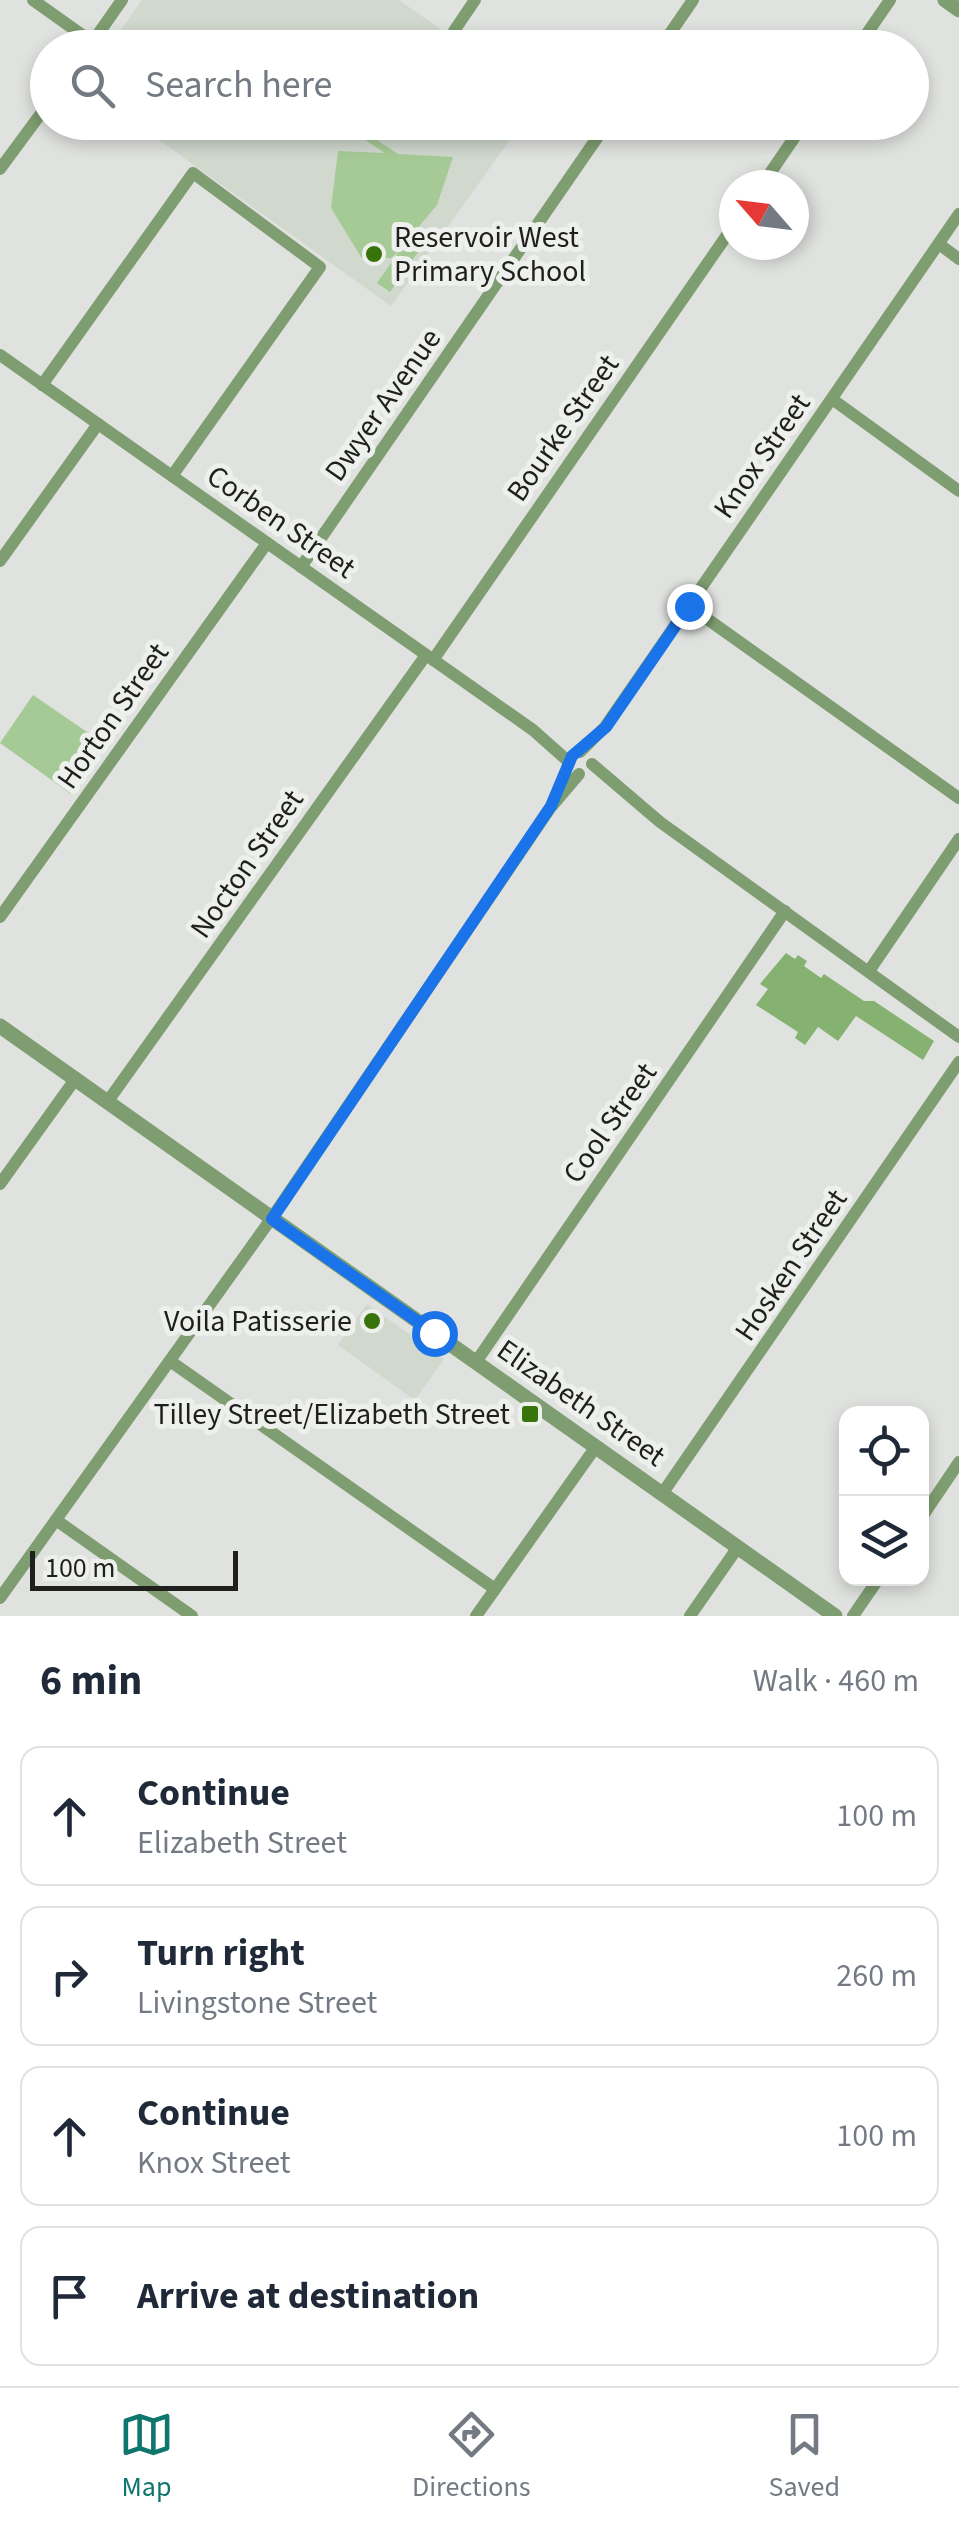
<!DOCTYPE html>
<html lang="en">
<head>
<meta charset="utf-8">
<style>
  body { margin:0; font-family:"Source Sans 3",sans-serif; background:#f6f6f7; color:#1f2937 }
  .controls { position:absolute; right:30px; bottom:30px; display:grid; overflow:hidden; border-radius:20px; box-shadow:0 5px 15px #0003 }
  .controls button { width:90px; height:90px; display:grid; place-items:center; padding:0; border:0; border-bottom:2px solid #e0e1e3; background:#fff; color:#1f2937; font:50px sans-serif }
  .compass { position:absolute; left:719px; top:170px; width:90px; height:90px; border-radius:50%; background:#fff; box-shadow:0 5px 15px #0003; rotate:298deg }
  .scale { position:absolute; left:30px; bottom:25px; width:208px; box-sizing:border-box; padding-left:10px; border:5px solid #1f201e; border-top:0; font-size:28px; line-height:35px; white-space:nowrap; color:#1f201e; -webkit-text-stroke:8px #edf0ec; paint-order:stroke }
  .stop { position:absolute; width:30px; height:30px; margin:-22px; border:8px solid #1a73e8; border-radius:50%; background:#fff }
  .stop.end { background:#1a73e8; border-color:#fff; box-shadow:0 2px 10px #0008 }
  .list { margin:0; padding:0; list-style:none }
  h2 { display:flex; justify-content:space-between; align-items:center; height:130px; margin:0; padding:0 40px; font-size:42px }
  h2 small { font-size:32px; font-weight:400; color:#747a83 }
  .list li { display:grid; grid-template-columns:65px 1fr auto; gap:30px; align-items:center; box-sizing:border-box; height:140px; margin:0 20px 20px; padding:0 20px; border:2px solid #e0e1e3; border-radius:20px }
  .list b { display:block; font-size:38px; white-space:nowrap }
  .list p { margin:0; font-size:32px; white-space:nowrap; color:#747a83 }
  .list em { font-size:32px; font-style:normal; color:#747a83 }
  .icon { flex:none; width:55px; height:55px; fill:none; stroke:currentColor; stroke-width:2; stroke-linecap:round; stroke-linejoin:round }
  .map { position:relative; flex:none; width:959px; height:1616px; overflow:hidden }
  .search { position:absolute; background:#fff; box-shadow:0 5px 15px #0003; left:30px; right:30px; top:30px; height:110px; display:flex; align-items:center; gap:25px; box-sizing:border-box; padding:0 35px; border-radius:55px; color:#747a83; font-size:38px }
  .sheet { height:770px; background:#fff }
  nav { display:flex; justify-content:space-around; align-items:center; box-sizing:border-box; height:140px; border-top:2px solid #e0e1e3; background:#fff; font-size:28px; color:#747a83 }
  nav a { display:grid; justify-items:center; gap:5px }
  nav .on { color:#0f766e }
  .map>svg:first-child { display:block }
  .built { fill:#d1d8ce }
  .green { fill:#a6ca96 }
  .building { fill:#85b271 }
  .lines { fill:none; stroke-linecap:round; stroke-linejoin:round }
  .minor { stroke:#7e9d70; stroke-width:12 }
  .tertiary { stroke:#7e9d70; stroke-width:15 }
  .route { stroke:#1a73e8; stroke-width:12 }
  .poi-dot { fill:#37740a; stroke:#edf0ec; stroke-width:4 }
  .labels { text-anchor:middle; dominant-baseline:central; stroke-width:10; stroke-linejoin:round; paint-order:stroke }
  .poi-label { font-size:30px; fill:#1f201e; stroke:#edf0ec; text-anchor:end }
  .street-label { font-size:30px; fill:#1f201e; stroke:#edf0ec }
</style>
</head>
<body>
<div class="map">
<svg width="959" height="1616" viewBox="0 0 959 1616">
  <rect width="100%" height="100%" fill="#e0e2df"/>
  <!-- built -->
  <g class="built">
    <polygon points="142,0 399,0 466,47 108,48"/>
    <polygon points="135,123 522,123 391,306"/>
    <polygon points="367,1304 444,1359 415,1400 338,1345"/>
  </g>
  <!-- green -->
  <g class="green">
    <polygon points="360,129 398,154 453,157 437,205 405,243 418,252 390,292 377,283 400,250 391,258 361,257 331,208 338,151 385,153 356,134"/>
    <polygon points="33,695 106,745 71,794 0,743"/>
  </g>
  <!-- building -->
  <polygon class="building" points="786,953 795,959 798,955 807,961 804,966 821,978 824,974 864,1001 874,1001 934,1041 923,1060 856,1016 838,1041 818,1027 805,1045 795,1038 798,1032 756,1005 768,989 760,984"/>
  <g class="lines">
    <!-- minor -->
    <g class="minor">
      <polyline points="33,0 92,42"/>
      <polyline points="454,31 475,0"/>
      <polyline points="89,47 122,0"/>
      <polyline points="660,48 693,0"/>
      <polyline points="857,48 890,0"/>
      <polyline points="0,169 48,104"/>
      <polyline points="762,185 805,122"/>
      <polyline points="939,244 959,259"/>
      <polyline points="0,355 533,730 569,762"/>
      <polyline points="42,385 193,173 320,267 172,476"/>
      <polyline points="832,399 959,491"/>
      <polyline points="0,561 98,424"/>
      <polyline points="301,567 608,122"/>
      <polyline points="689,606 959,798"/>
      <polyline points="433,660 734,225"/>
      <polyline points="580,752 605,727 959,214"/>
      <polyline points="592,764 660,822 959,1037"/>
      <polyline points="0,917 267,543"/>
      <polyline points="869,971 959,839"/>
      <polyline points="108,1101 426,655"/>
      <polyline points="0,1184 76,1078"/>
      <polyline points="170,1361 495,1589"/>
      <polyline points="476,1362 785,911"/>
      <polyline points="662,1494 959,1062"/>
      <polyline points="922,1517 959,1462"/>
      <polyline points="56,1520 192,1616"/>
      <polyline points="0,1598 271,1219 551,807 579,774"/>
      <polyline points="476,1616 595,1448"/>
      <polyline points="690,1616 738,1547"/>
      <polyline points="853,1616 879,1578"/>
    </g>
    <!-- tertiary -->
    <g class="tertiary">
      <polyline points="945,0 959,10"/>
      <polyline points="0,1026 835,1616"/>
    </g>
  </g>
  <g class="lines">
    <!-- route -->
    <polyline class="route" points="434,1333 272,1219 551,806 572,756 606,727 689,606"/>
  </g>
  <!-- markers -->
  <g class="poi-dot">
    <circle cx="374" cy="254" r="10"/>
    <circle cx="372" cy="1321" r="10"/>
    <rect x="520" y="1404" width="20" height="20" rx="5"/>
  </g>
  <g class="labels">
    <!-- poi labels -->
    <g class="poi-label">
      <text x="394" y="237" text-anchor="start">Reservoir West<tspan x="394" dy="34">Primary School</tspan></text>
      <text x="352" y="1321">Voila Patisserie</text>
      <text x="510" y="1414">Tilley Street/Elizabeth Street</text>
    </g>
    <!-- street labels -->
    <g class="street-label">
      <text transform="translate(383 405) rotate(-55)">Dwyer Avenue</text>
      <text transform="translate(563 428) rotate(-55)">Bourke Street</text>
      <text transform="translate(762 456) rotate(-55)">Knox Street</text>
      <text transform="translate(281 522) rotate(35)">Corben Street</text>
      <text transform="translate(113 716) rotate(-55)">Horton Street</text>
      <text transform="translate(247 864) rotate(-55)">Nocton Street</text>
      <text transform="translate(610 1123) rotate(-55)">Cool Street</text>
      <text transform="translate(791 1265) rotate(-56)">Hosken Street</text>
      <text transform="translate(581 1403) rotate(35)">Elizabeth Street</text>
    </g>
  </g>
</svg>
<div class="controls">
<button><svg class="icon" aria-label="locate" viewBox="0 0 24 24"><circle cx="12" cy="12" r="6"/><path d="M12 2v4M12 18v4M2 12h4M18 12h4"/></svg></button>
<button><svg class="icon" aria-label="layers" viewBox="0 0 24 24"><path d="M12 4l9 5-9 5-9-5zM3 14l9 5 9-5"/></svg></button>
</div>
<svg class="compass" viewBox="-18 -18 36 36"><path d="M0-13l5 13h-10z" fill="#e53935"/><path d="M0 13l5-13h-10z" fill="#747a83"/></svg>
<div class="scale">100 m</div>
<div class="stop" style="left:434px;top:1333px"></div>
<div class="stop end" style="left:689px;top:606px"></div>
<div class="search"><svg class="icon" aria-label="search" viewBox="0 0 24 24"><circle cx="10" cy="10" r="6"/><path d="M15 15l6 6"/></svg>Search here</div>
</div>
<section class="sheet">
<h2>6 min<small>Walk · 460 m</small></h2>
<ul class="list">
<li><svg class="icon" aria-label="ahead" viewBox="0 0 24 24"><path d="M12 20V5M6 11l6-6 6 6"/></svg><div><b>Continue</b><p>Elizabeth Street</p></div><em>100 m</em></li>
<li><svg class="icon" aria-label="right" viewBox="0 0 24 24"><path d="M7 20v-9h11M14 6l5 5-5 5"/></svg><div><b>Turn right</b><p>Livingstone Street</p></div><em>260 m</em></li>
<li><svg class="icon" aria-label="ahead" viewBox="0 0 24 24"><path d="M12 20V5M6 11l6-6 6 6"/></svg><div><b>Continue</b><p>Knox Street</p></div><em>100 m</em></li>
<li><svg class="icon" aria-label="arrive" viewBox="0 0 24 24"><path d="M6 21V4h12l-3 4 3 4H6"/></svg><div><b>Arrive at destination</b></div></li>
</ul>
</section>
<nav>
<a class="on"><svg class="icon" aria-label="map" viewBox="0 0 24 24"><path d="M3 6l6-2 6 2 6-2v14l-6 2-6-2-6 2zM9 4v14M15 6v14"/></svg>Map</a>
<a><svg class="icon" aria-label="directions" viewBox="0 0 24 24"><path d="M12 3l9 9-9 9-9-9zM9 14v-3h6M13 9l2 2-2 2"/></svg>Directions</a>
<a><svg class="icon" aria-label="saved" viewBox="0 0 24 24"><path d="M7 4h10v16l-5-4-5 4z"/></svg>Saved</a>
</nav>
</body>
</html>
